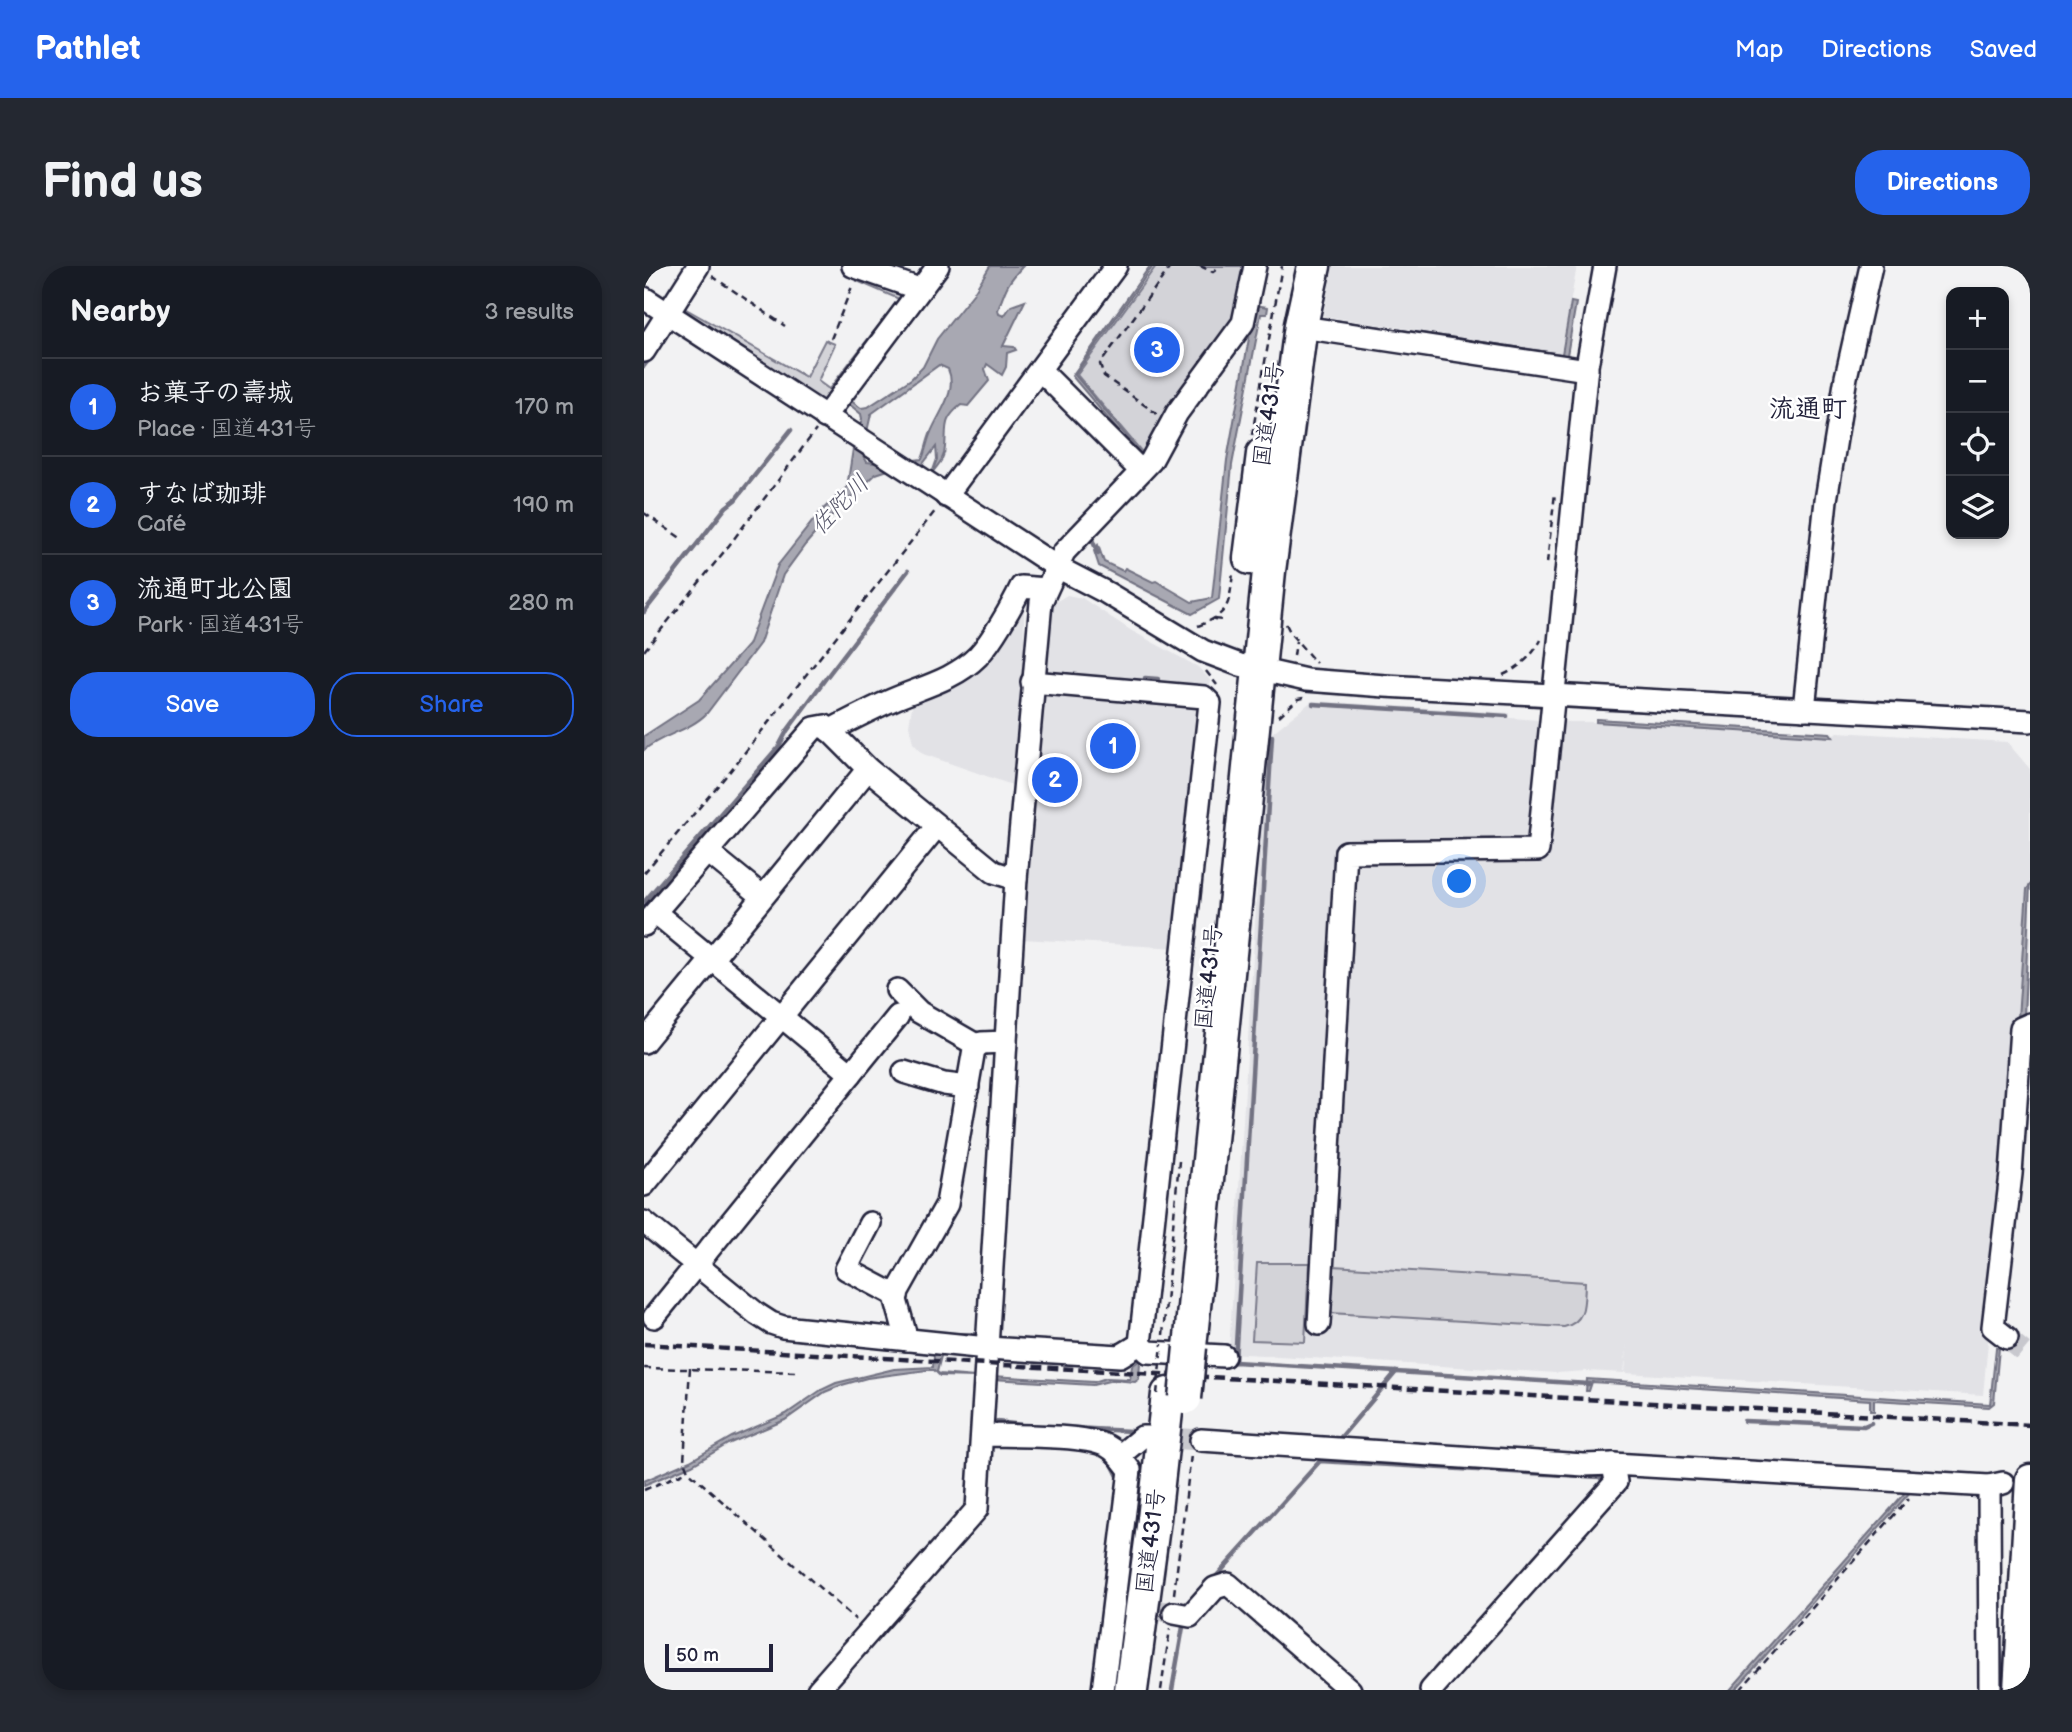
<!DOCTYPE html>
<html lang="en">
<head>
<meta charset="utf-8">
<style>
  body { margin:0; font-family:"Balsamiq Sans","Klee One",sans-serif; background:#242831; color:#f1f3f6 }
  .controls { position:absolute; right:21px; top:21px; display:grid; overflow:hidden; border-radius:14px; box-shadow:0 4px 10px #0003 }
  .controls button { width:63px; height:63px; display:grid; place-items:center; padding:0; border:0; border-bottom:2px solid #363941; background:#171b24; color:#f1f3f6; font:35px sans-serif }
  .scale { position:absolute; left:21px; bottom:18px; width:108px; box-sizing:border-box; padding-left:7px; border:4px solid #22223b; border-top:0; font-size:19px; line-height:24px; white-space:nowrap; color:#22223b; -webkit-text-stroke:5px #fff; paint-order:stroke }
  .you { position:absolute; left:816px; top:616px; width:24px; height:24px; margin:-18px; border:5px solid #fff; border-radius:50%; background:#1a73e8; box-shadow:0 0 0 10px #1a73e833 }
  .badge { display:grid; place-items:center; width:46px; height:46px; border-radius:50%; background:#2563eb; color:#fff; font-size:23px; font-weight:700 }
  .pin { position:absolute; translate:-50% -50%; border:4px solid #fff; box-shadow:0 2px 7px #0006 }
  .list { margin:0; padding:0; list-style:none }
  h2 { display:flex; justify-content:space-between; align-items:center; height:91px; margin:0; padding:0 28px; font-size:30px }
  h2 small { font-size:23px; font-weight:400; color:#9ea1a6 }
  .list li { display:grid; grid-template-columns:46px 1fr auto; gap:21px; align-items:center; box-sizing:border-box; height:98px; padding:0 28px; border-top:2px solid #363941 }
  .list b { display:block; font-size:26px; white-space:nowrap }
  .list p { margin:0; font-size:23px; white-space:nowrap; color:#9ea1a6 }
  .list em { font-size:23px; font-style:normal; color:#9ea1a6 }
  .actions { display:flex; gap:14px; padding:21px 28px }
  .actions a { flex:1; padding:16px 0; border:2px solid #2563eb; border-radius:28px; text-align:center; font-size:24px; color:#2563eb }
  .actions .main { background:#2563eb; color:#fff }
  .icon { flex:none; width:38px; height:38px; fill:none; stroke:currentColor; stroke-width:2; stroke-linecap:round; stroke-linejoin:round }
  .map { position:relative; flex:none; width:1386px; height:1424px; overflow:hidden; border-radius:28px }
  header { display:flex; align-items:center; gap:42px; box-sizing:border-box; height:98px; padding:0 35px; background:#2563eb; color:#fff }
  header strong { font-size:33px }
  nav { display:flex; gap:38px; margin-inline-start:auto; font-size:24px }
  .intro { display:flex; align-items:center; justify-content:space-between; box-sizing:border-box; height:168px; padding:0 42px }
  h1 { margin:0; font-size:49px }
  .button { padding:18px 32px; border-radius:28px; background:#2563eb; color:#fff; font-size:24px; font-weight:700 }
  main { display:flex; gap:42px; padding:0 42px }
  aside { flex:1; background:#171b24; border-radius:28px; box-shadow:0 4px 10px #0003 }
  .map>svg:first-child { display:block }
  .built { fill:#e2e2e6 }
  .green { fill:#d3d3d8; stroke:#7a7a8a; stroke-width:2 }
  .water { fill:#a8a8b2; stroke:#727282; stroke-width:2; fill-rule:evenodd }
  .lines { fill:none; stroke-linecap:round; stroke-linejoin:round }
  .stream { stroke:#727282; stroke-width:4.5 }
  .minor-tunnel { stroke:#c8c8ce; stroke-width:21; stroke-dasharray:21 10; stroke-linecap:butt }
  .minor-casing { stroke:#22223b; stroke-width:26 }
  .major-casing { stroke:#22223b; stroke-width:33 }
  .highway-casing { stroke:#22223b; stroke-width:37 }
  .path { stroke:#22223b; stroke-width:2.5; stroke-dasharray:7 5; stroke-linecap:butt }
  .minor { stroke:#fff; stroke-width:21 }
  .major { stroke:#fff; stroke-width:28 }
  .highway { stroke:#fff; stroke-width:32 }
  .rail { stroke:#22223b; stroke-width:4.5; stroke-dasharray:10 5; stroke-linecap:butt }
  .highway-bridge-casing { stroke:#22223b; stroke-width:37; stroke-linecap:butt }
  .path-bridge { stroke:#22223b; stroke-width:2.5; stroke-dasharray:7 5; stroke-linecap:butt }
  .highway-bridge { stroke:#fff; stroke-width:32 }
  .labels { text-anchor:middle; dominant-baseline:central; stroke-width:5; stroke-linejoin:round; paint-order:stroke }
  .street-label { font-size:23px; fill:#22223b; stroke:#fff }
  .water-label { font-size:24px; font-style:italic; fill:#58586b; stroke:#fff }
  .quarter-label { font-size:26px; font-weight:bold; fill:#22223b; stroke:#fff }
</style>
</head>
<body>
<header>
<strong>Pathlet</strong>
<nav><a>Map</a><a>Directions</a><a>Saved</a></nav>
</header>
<div class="intro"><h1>Find us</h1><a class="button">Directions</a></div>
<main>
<aside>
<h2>Nearby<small>3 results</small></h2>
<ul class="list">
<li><span class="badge">1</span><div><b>お菓子の壽城</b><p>Place · 国道431号</p></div><em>170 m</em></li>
<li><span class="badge">2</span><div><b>すなば珈琲</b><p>Café</p></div><em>190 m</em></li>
<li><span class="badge">3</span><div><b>流通町北公園</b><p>Park · 国道431号</p></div><em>280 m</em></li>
</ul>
<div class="actions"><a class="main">Save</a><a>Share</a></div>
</aside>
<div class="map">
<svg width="1386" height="1424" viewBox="0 0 1386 1424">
  <rect width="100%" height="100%" fill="#f2f2f3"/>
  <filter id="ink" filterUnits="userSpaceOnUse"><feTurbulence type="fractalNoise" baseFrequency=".0143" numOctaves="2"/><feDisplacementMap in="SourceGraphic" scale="14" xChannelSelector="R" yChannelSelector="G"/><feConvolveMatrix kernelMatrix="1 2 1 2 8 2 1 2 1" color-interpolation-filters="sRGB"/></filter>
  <g filter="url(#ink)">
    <!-- built -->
    <g class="built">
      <polygon points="689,0 933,0 917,87 679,50"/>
      <polygon points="423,329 438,332 488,365 554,401 567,415 565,420 408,411 396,395 405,345 413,335"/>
      <polygon points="376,338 380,342 380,384 371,520 279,488 269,477 265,459 269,435"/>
      <polygon points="401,429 554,437 560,443 534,682 379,673 397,431"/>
      <polygon points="668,435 866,447 866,452 927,456 951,456 951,452 1187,466 1190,468 1194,466 1363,476 1386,503 1386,676 1381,751 1353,981 1339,1129 981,1107 983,1079 980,1107 942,1105 912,1107 585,1087 616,576 615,547 623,471"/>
    </g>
    <!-- green -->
    <g class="green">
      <polygon points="512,0 605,0 592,58 502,191 433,109"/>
      <polygon points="217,5 264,28 180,141 36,46 35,39 162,111 181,74 191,78 174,115 185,123 255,33 213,15"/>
      <polygon points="613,997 665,997 661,1076 608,1074"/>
      <path d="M689,1000L941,1016C940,1035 943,1056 920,1061L686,1047Z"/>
    </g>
    <!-- water -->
    <g class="water">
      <path d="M346,0H379C362,18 362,22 354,44L355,48L360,50L367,40L381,35L359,80L370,81L372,84L363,87L362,101L358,109L343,98L341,103L345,115L324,140L317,139C298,154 303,161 301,181C301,192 294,199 288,207L293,193L292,181L278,199L267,204H244L232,208L182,255L161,279L139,309L116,377L63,447C46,465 19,468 0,484V470L55,434L104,379L134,299L176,246L203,221L209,183L218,153L217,148L205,138L207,135L217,142L224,141L267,113L279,101L293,73L329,28ZM295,99L304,103C314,125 295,146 287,166C283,175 282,184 278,193L239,198L223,196L218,188L227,148Z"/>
      <polygon points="506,0 509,0 431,109 499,190 497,192 428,110"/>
      <polygon points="927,36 932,37 922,95 677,58 678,52 918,88"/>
      <polygon points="611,39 624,41 623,48 617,48 588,199 575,333 548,348 455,300 450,285 454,279 460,296 479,305 481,302 509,316 512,315 548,336 568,332 583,194"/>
      <polygon points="952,453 1186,467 1189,471 952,456"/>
      <polygon points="1386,619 1380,750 1386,783 1380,879 1375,879 1382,767 1374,752 1383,623"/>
      <polygon points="309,1067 334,1067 335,1072 312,1071 297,1090 293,1106 296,1108 331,1111 296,1110 290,1104 283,1104 223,1112 198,1119 181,1126 141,1154 84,1178 48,1199 0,1219 0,1215 46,1195 88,1171 142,1148 177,1124 192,1117 250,1103 289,1101 290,1090"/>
      <polygon points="1352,1082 1355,1082 1350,1137 1345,1141 1230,1134 1230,1145 1226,1145 1226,1134 948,1116 945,1125 942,1125 943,1113 1346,1138"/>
      <polygon points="500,1091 588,1096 593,1094 588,1099 501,1093 496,1096 495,1113 491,1116 469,1114 449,1119 349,1113 349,1110 450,1116 462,1112 486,1113 488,1100"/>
      <polygon points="1265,1222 1268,1224 1091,1424 1086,1424"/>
    </g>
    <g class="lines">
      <!-- stream -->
      <g class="stream">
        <polyline points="0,100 6,92"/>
        <polyline points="449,271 448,273 454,288"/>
        <polyline points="0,346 82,241 91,234 147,164"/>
        <polyline points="501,412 514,413"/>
        <polyline points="669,438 863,450"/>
        <polyline points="0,636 135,480 143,465 182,412 264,305"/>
        <polyline points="0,1058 18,1059"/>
        <polyline points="591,1096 628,470"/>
        <polyline points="586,1097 591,1096 945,1118"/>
        <polyline points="345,1155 378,1159"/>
        <polyline points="1100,1155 1220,1160 1227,1157"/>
        <polyline points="429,1162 487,1165"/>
        <polyline points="692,1177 752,1106"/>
        <polyline points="471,1197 469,1200 476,1214"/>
        <polyline points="569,1314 676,1195 956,1211 960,1218"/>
        <polyline points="528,1424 540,1355"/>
      </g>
      <!-- minor-tunnel -->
      <g class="minor-tunnel">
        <polyline points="1363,1072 1386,1091"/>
        <polyline points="506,1171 557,1174"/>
        <polyline points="481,1339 530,1347"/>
      </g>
      <defs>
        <g id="minor">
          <polyline points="209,0 275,23"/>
          <polyline points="0,32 413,301 463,327 559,385 596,399 662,414 741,420 1386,455"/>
          <polyline points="671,63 943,104"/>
          <polyline points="0,85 54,0"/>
          <polyline points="396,104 497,205"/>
          <polyline points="181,151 294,0"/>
          <polyline points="302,230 472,0"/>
          <polyline points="388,416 560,431 566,437 496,1078 504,1086 580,1090"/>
          <polyline points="1160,443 1182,234 1202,111 1227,0"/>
          <path d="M185,465C206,454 227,443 248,434C278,421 310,414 334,390C348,375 368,340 377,321L402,323"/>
          <polyline points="64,586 118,630"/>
          <polyline points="12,647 207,808"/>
          <polyline points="0,659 170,462 181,460 224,503 350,606 372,613"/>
          <polyline points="253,724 275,746 334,780"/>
          <polyline points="0,776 224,503"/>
          <polyline points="260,806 300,818 324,821"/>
          <polyline points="0,919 293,560"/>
          <polyline points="0,956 113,1048 127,1057 139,1061 343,1082 476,1090 496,1078"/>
          <polyline points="226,957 202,1003 253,1030"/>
          <polyline points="10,1051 254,750"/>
          <polyline points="675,1058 702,586 894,584 943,100 961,0"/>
          <polyline points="1363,1072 1349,1061 1367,908 1377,762 1386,758"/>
          <polyline points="263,1074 252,1034 254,1025 303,938 330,783 337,777 362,776"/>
          <path d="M339,1169C369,1170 439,1168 463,1180C473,1185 479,1195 486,1204L459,1424"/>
          <polyline points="557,1174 940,1199 969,1198 1345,1220 1359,1217"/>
          <polyline points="475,1190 498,1171 503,1171"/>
          <polyline points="1345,1220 1346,1424"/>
          <polyline points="530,1347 546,1350 571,1322 584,1318 706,1424"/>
          <polyline points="174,1424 333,1243 372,613 397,336 420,286 507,195 533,147 599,57 611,0"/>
          <polyline points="787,1424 972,1216 969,1198"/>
        </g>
        <polyline id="major" points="1374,1424 1386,1213"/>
        <g id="highway">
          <polyline points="606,292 619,188"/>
          <polyline points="546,1081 625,305 657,59 670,0"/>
          <polyline points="487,1424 510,1253 524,1128"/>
        </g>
      </defs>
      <!-- minor casing -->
      <use href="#minor" class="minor-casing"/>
      <!-- major casing -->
      <use href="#major" class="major-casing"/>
      <!-- highway casing -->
      <use href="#highway" class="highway-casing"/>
      <!-- path -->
      <g class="path">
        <polyline points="556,0 569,6 576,0"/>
        <polyline points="68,10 141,60"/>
        <polyline points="187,73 209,18"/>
        <polyline points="513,148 460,110 456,98 527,0"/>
        <polyline points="608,169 638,0"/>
        <polyline points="0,247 38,273"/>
        <polyline points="903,297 911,227"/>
        <polyline points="570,353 580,354"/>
        <polyline points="642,358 647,368 672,397"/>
        <path d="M554,360C586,347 585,339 589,307"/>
        <polyline points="0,385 83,282 172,164"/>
        <polyline points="650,390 652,375"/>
        <polyline points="562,405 573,419"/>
        <path d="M859,409C875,402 889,389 897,374"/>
        <polyline points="635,450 654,433 660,432"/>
        <polyline points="0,607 87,504 292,244"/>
        <polyline points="519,1069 535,895"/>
        <polyline points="0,1102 155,1106"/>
        <polyline points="46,1102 40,1195 44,1205 212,1354"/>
        <polyline points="0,1224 44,1205"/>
        <polyline points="530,1328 547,1189"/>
        <polyline points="517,1424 526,1363"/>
        <polyline points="1096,1424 1265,1232"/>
      </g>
      <!-- minor -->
      <use href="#minor" class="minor"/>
      <!-- major -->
      <use href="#major" class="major"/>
      <!-- highway -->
      <use href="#highway" class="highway"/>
      <!-- rail -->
      <polyline class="rail" points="0,1078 1386,1159"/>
      <defs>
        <polyline id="highway-bridge" points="541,1132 546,1081"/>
      </defs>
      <!-- highway-bridge casing -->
      <use href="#highway-bridge" class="highway-bridge-casing"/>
      <!-- path-bridge -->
      <polyline class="path-bridge" points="513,1128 518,1078"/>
      <!-- highway-bridge -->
      <use href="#highway-bridge" class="highway-bridge"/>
    </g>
  </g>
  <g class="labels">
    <!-- street labels -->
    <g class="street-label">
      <text transform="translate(625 148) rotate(-82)">国道431号</text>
      <text transform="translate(565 711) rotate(-84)">国道431号</text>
      <text transform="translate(507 1275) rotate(-83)">国道431号</text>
    </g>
    <!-- water labels -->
    <g class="water-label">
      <text transform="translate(196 239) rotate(-46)">佐陀川</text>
    </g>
    <!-- quarter labels -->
    <g class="quarter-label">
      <text x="1164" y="143">流通町</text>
    </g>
  </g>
</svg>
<div class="controls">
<button>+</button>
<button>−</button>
<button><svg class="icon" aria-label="locate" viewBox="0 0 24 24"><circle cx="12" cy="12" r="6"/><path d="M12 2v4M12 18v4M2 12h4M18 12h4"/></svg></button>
<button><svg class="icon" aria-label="layers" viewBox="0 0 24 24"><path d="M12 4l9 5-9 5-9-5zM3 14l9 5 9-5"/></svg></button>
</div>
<div class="scale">50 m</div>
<div class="you"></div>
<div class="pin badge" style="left:469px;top:480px">1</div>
<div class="pin badge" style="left:411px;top:514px">2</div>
<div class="pin badge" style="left:513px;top:84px">3</div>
</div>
</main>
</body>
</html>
